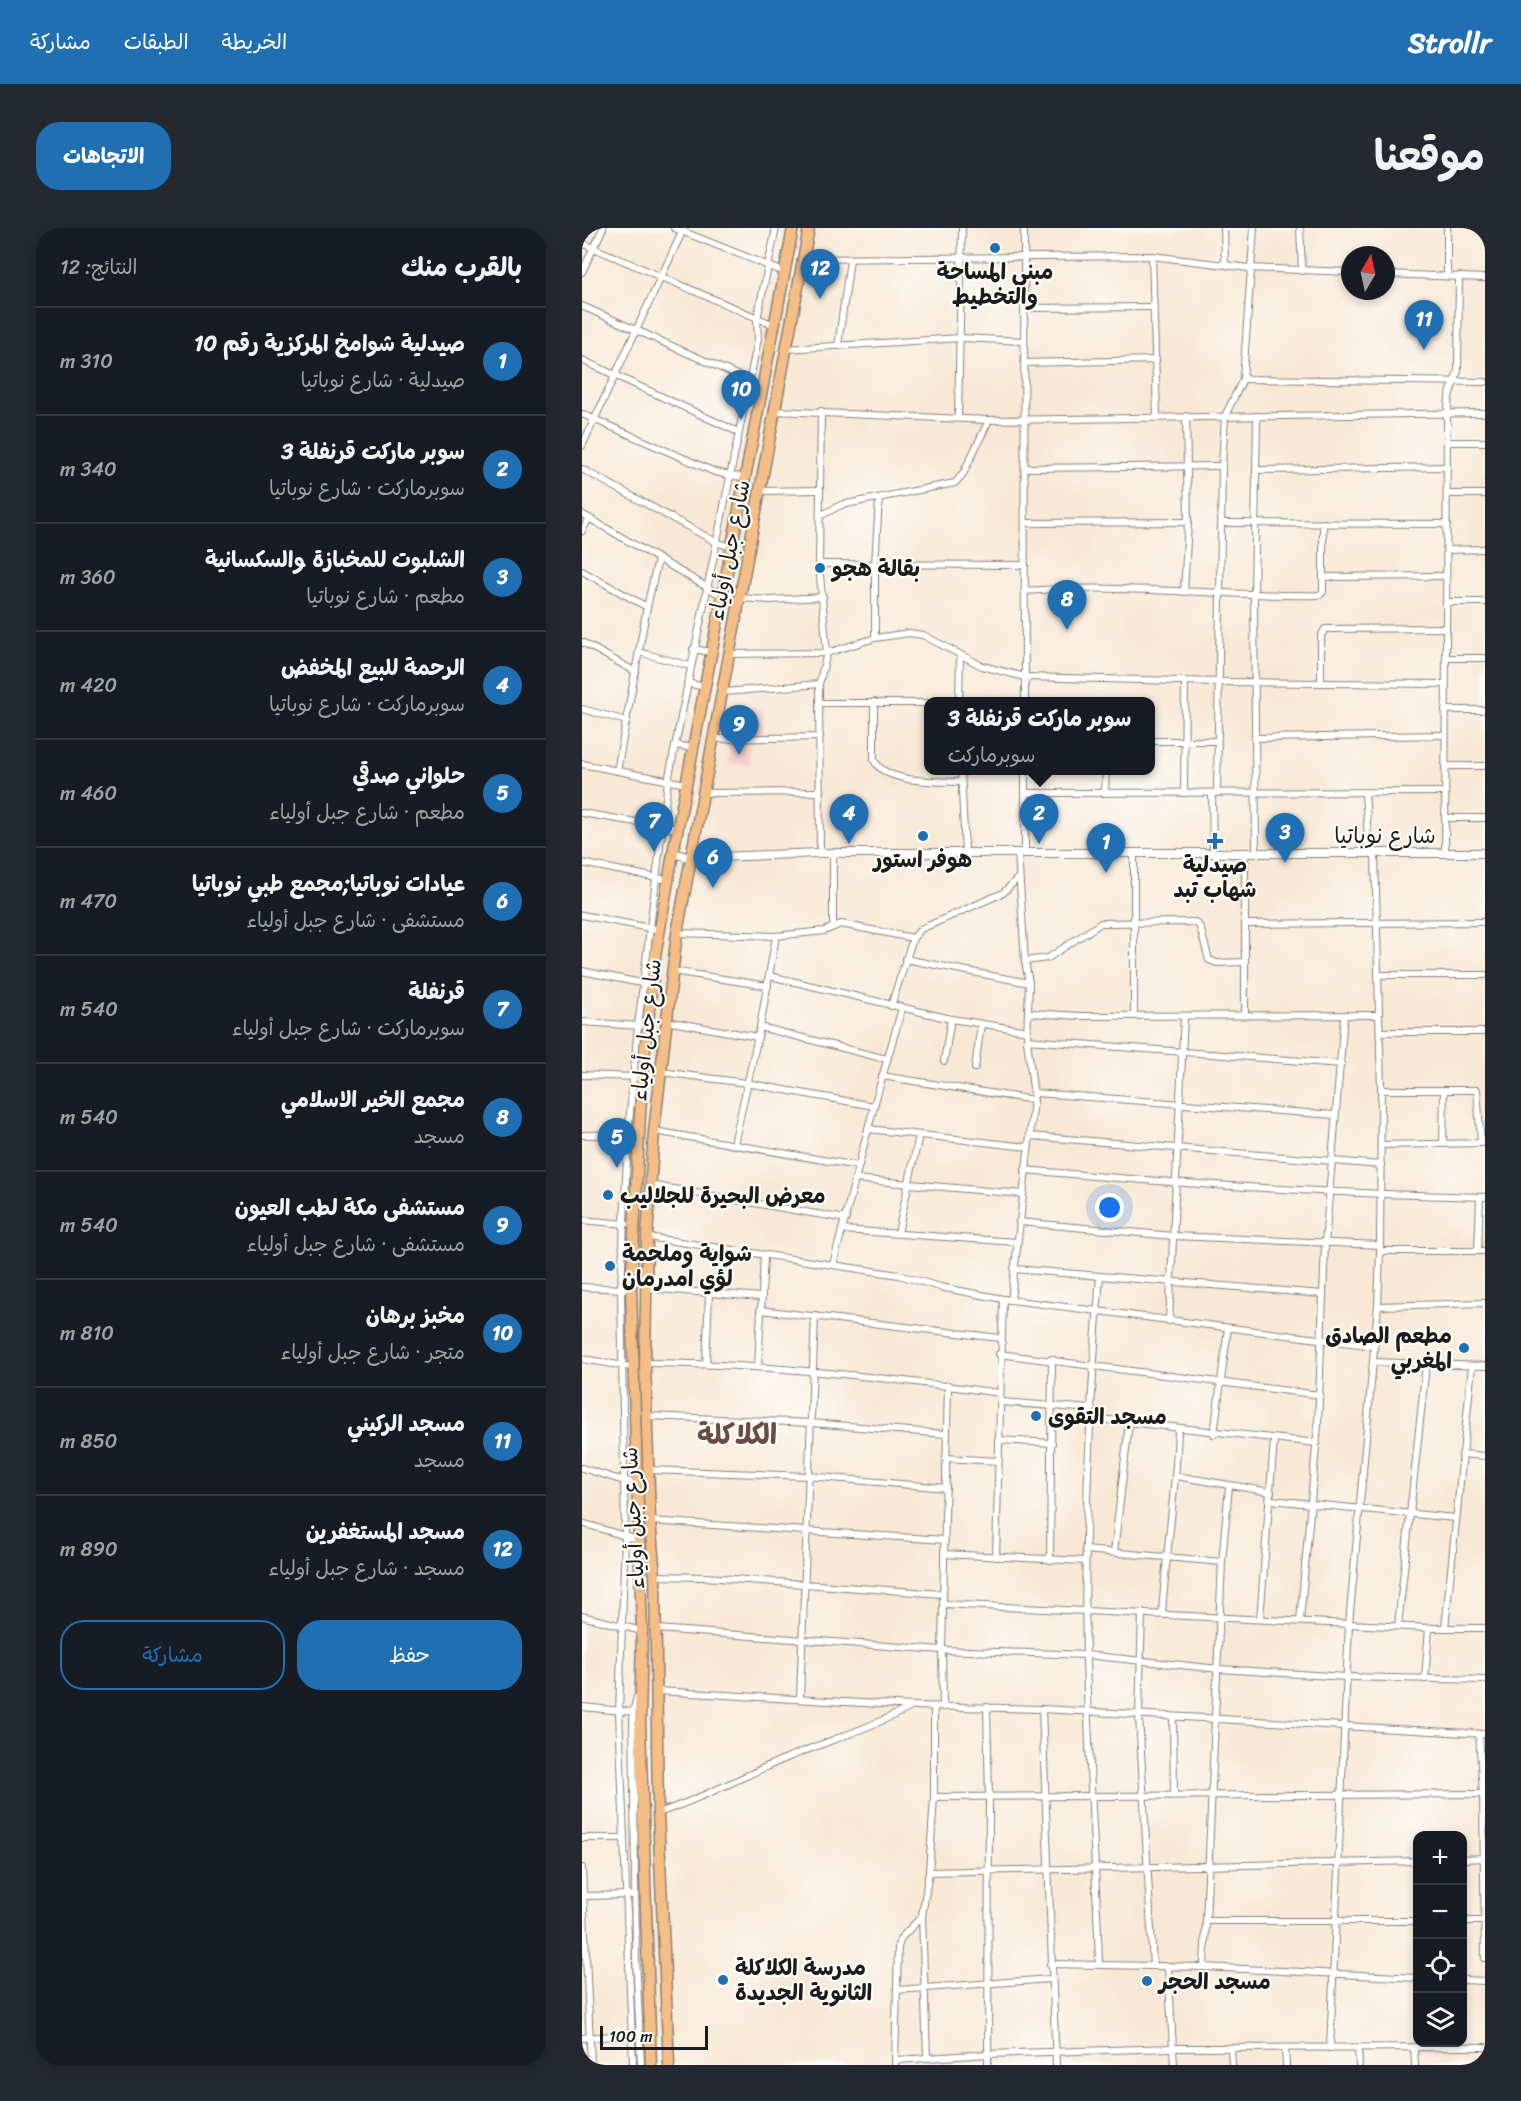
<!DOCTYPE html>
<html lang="ar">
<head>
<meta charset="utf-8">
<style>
  body { margin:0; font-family:Sriracha,"Playpen Sans Arabic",sans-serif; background:#242831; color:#f1f3f6; direction:rtl }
  .controls { position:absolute; right:18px; bottom:18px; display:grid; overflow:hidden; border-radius:12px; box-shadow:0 3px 9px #0003 }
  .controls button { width:54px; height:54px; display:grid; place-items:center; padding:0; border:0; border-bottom:2px solid #363941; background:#171b24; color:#f1f3f6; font:30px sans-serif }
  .compass { position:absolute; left:759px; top:18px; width:54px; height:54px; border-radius:50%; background:#171b24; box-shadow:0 3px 9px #0003; rotate:9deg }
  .scale { position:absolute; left:18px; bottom:15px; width:108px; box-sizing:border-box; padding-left:6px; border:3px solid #1c1c1c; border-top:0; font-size:16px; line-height:21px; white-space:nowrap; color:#1c1c1c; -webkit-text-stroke:4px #fdfcf7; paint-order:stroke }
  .you { position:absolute; left:528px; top:980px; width:21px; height:21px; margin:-15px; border:4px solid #fff; border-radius:50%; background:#1a73e8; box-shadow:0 0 0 9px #1a73e833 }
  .badge { display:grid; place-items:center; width:39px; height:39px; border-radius:50%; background:#1f6fb2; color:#fff; font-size:20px; font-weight:700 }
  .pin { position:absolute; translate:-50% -50px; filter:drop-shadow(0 2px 3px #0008) }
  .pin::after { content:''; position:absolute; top:32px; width:21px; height:18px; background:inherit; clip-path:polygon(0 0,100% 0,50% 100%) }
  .popup { position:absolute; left:342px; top:469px; width:231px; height:78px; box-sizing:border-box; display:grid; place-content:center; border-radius:12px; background:#171b24; filter:drop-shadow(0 2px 4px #0005); font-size:20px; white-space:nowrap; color:#9ea1a6 }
  .popup b { font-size:22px; color:#f1f3f6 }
  .popup::after { content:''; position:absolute; left:50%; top:100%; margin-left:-12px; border:12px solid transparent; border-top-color:#171b24 }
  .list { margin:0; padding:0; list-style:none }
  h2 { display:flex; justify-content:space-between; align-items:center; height:78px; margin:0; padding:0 24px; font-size:26px }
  h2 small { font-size:20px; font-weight:400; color:#9ea1a6 }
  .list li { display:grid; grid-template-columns:39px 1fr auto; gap:18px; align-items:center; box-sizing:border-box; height:108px; padding:0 24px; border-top:2px solid #363941 }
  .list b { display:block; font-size:22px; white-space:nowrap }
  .list p { margin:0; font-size:20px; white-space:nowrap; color:#9ea1a6 }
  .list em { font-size:20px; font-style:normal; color:#9ea1a6 }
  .actions { display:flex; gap:12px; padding:18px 24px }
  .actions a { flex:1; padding:14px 0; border:2px solid #1f6fb2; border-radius:24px; text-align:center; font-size:21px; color:#1f6fb2 }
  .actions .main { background:#1f6fb2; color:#fff }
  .icon { flex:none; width:33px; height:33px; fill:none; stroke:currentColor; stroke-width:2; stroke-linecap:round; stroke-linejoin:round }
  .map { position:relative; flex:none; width:903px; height:1837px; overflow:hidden; direction:ltr; border-radius:24px }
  header { display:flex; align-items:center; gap:36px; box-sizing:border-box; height:84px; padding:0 30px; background:#1f6fb2; color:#fff }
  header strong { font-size:28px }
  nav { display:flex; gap:33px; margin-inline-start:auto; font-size:21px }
  .intro { display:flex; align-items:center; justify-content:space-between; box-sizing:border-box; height:144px; padding:0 36px }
  h1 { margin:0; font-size:42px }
  .button { padding:15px 27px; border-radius:24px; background:#1f6fb2; color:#fff; font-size:21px; font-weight:700 }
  main { display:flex; gap:36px; padding:0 36px }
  aside { flex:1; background:#171b24; border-radius:24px; box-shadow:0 3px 9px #0003 }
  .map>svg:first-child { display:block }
  .built { fill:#f7cfd0 }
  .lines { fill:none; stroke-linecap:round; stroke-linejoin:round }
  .minor-casing { stroke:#8a8278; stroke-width:8 }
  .tertiary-casing { stroke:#8a8278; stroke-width:10 }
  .primary-casing { stroke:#8a8278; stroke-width:13 }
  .minor { stroke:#fff; stroke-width:6 }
  .tertiary { stroke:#fff; stroke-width:8 }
  .primary { stroke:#f6be87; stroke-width:10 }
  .poi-dot { fill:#1f6fb2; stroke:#fdfcf7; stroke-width:2 }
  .labels { text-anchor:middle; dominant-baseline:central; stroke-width:4.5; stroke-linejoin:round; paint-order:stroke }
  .poi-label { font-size:22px; font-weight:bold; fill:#1c1c1c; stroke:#fdfcf7; text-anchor:start }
  .street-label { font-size:22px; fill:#1c1c1c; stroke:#fdfcf7 }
  .district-label { font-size:28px; font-weight:bold; fill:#6a4c44; stroke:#fdfcf7 }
</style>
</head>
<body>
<header>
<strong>Strollr</strong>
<nav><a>الخريطة</a><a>الطبقات</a><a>مشاركة</a></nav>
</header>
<div class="intro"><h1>موقعنا</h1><a class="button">الاتجاهات</a></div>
<main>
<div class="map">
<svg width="903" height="1837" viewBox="0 0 903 1837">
  <rect width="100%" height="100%" fill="#fdfcf7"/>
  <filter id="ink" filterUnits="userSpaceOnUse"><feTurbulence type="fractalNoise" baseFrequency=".0167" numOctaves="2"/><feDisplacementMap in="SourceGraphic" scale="12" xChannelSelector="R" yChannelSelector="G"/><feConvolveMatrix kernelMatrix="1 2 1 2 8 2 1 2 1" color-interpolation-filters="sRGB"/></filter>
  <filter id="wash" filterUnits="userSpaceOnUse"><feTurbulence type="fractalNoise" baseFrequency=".008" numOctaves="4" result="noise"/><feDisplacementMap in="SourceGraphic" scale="24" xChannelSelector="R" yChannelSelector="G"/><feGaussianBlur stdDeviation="1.35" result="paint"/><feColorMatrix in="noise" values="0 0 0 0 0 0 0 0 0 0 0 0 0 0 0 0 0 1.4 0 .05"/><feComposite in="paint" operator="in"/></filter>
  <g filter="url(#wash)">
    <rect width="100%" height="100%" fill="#f8e8d5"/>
    <!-- built -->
    <g class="built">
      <polygon points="141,480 181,481 181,507 136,506"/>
      <polygon points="147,517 167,518 167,537 146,536"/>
    </g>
  </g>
  <g filter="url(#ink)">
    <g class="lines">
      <defs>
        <g id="minor">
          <polyline points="92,0 202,44"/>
          <polyline points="442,0 443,474"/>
          <polyline points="642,0 643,37"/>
          <polyline points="718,0 720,43"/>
          <polyline points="0,15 192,97"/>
          <polyline points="570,28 575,188"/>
          <polyline points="222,31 570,28 667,40 768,44"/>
          <polyline points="0,44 21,0"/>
          <polyline points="804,46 903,50"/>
          <polyline points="865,48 865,0"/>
          <polyline points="0,78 166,152"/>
          <polyline points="443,80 572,79"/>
          <polyline points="256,118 268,32"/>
          <polyline points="204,121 379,110 442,113"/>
          <polyline points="0,132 156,204"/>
          <polyline points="442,135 574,132"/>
          <polyline points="661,151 903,154"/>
          <polyline points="193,183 407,192 903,185"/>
          <polyline points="0,186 133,244 163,250"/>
          <polyline points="376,189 380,0"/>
          <polyline points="865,214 903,214"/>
          <polyline points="0,218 102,0"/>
          <polyline points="443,240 640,238"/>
          <polyline points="0,241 134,314 149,319"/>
          <polyline points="674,242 865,239"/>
          <polyline points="179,263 238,262"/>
          <polyline points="865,266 903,266"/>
          <polyline points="0,286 140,368"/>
          <polyline points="240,287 259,277 373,255 381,246 407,192"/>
          <polyline points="443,295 606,294"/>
          <polyline points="640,295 865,296"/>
          <polyline points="0,303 7,290"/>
          <polyline points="865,322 903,321"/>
          <polyline points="237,336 443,337"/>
          <polyline points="0,343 65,379"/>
          <polyline points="741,349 864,348"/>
          <path d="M443,363C541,355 639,369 738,367L741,364V295"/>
          <polyline points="602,364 606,294 604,188"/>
          <polyline points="157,370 189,372 241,369"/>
          <polyline points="864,374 903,374"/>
          <polyline points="293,410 293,337 297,271"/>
          <polyline points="0,414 54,444"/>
          <polyline points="111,421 129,424"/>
          <polyline points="57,424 108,438"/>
          <polyline points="147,426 245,425 293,410 327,405 341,407 400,438 443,449 637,454 864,456"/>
          <polyline points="864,430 903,430"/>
          <polyline points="105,455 123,459"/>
          <polyline points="739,455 739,408 743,401 864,400"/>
          <polyline points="142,464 237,456"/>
          <path d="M292,474V532C303,556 356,553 379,554"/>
          <polyline points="377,474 378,427"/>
          <polyline points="237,475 346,475"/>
          <polyline points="0,481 45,493"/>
          <polyline points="863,482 903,482"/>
          <polyline points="674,510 863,507"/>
          <polyline points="133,511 238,509"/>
          <polyline points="568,513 635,513"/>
          <polyline points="93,517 111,520"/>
          <polyline points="0,536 104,556"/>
          <polyline points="863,538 903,538"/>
          <polyline points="379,542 383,625"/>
          <polyline points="35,543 65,379 76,331"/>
          <polyline points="120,565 238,564"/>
          <polyline points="443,565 863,564"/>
          <polyline points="523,565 524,542"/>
          <polyline points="602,565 603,453"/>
          <polyline points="630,565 631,625"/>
          <polyline points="635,565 640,238 643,188 661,151 672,0"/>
          <polyline points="783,565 787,625"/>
          <polyline points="0,585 96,601"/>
          <polyline points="863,590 903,590"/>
          <polyline points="238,625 237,456 245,425 237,336 239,183"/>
          <polyline points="436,625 443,733 447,755 445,812 452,868"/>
          <polyline points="443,625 443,542"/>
          <polyline points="674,625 672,369 675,188"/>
          <polyline points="863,625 865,192 867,169 876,143 877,48"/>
          <polyline points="0,635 86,652"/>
          <polyline points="0,687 73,701"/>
          <polyline points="663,696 903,694"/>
          <polyline points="251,698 251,625"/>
          <polyline points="95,705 194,708 242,703 259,696 331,710"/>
          <polyline points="323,731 447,755"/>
          <polyline points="443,733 466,730 519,695 613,694 618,699 627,732 635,735 663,734"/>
          <polyline points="0,743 64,756"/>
          <polyline points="90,743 186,758"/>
          <polyline points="796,747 903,747"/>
          <polyline points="188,748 369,791 446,803"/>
          <polyline points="309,778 331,710 339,701 421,665 437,649"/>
          <polyline points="448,785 498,788 797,787"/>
          <polyline points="663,787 663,625"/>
          <polyline points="552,788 552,625"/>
          <polyline points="84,793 176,809"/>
          <polyline points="0,794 58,798"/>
          <polyline points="178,799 304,831"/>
          <polyline points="798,804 903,804"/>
          <polyline points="445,812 759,836"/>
          <polyline points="362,833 369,791"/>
          <polyline points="393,840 399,796"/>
          <polyline points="79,844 164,855 292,878"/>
          <polyline points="0,847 53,849"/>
          <polyline points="300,848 452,872 429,1072"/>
          <polyline points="799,862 895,862 899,915"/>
          <polyline points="453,865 753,887"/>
          <polyline points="286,901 446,919"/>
          <polyline points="72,903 276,938"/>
          <polyline points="0,907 55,906"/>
          <polyline points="448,908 799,937"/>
          <polyline points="152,916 178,799 194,708"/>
          <polyline points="861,916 862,862"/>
          <polyline points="799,917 902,915"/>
          <path d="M443,942C596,956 749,966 903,969"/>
          <polyline points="273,951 440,966"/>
          <polyline points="68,957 264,991"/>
          <polyline points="0,992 44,996"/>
          <polyline points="437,994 591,1008 798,1017"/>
          <polyline points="261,1002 435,1014"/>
          <polyline points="316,1005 337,907"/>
          <polyline points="65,1009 317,1047 358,1059 421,1071 792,1118"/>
          <polyline points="798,1023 903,1023"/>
          <polyline points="896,1023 898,969"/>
          <polyline points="251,1037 292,878 320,780"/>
          <polyline points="432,1041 741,1066"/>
          <polyline points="0,1059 42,1061"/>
          <polyline points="64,1060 179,1069"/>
          <polyline points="796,1078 903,1075"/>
          <polyline points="178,1082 418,1110"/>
          <polyline points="587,1093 602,788"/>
          <polyline points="417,1126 738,1167"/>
          <polyline points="0,1131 49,1139"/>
          <polyline points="791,1134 903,1138"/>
          <path d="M63,1135C182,1136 300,1149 418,1165"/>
          <polyline points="124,1136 127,1065"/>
          <polyline points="176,1139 182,1028"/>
          <polyline points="419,1174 510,1181"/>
          <polyline points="66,1188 229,1195 364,1206"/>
          <polyline points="509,1190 735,1215"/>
          <polyline points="632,1206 646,1100"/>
          <polyline points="416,1212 470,1215"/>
          <polyline points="880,1226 903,1228"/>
          <polyline points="364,1230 416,1233"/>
          <polyline points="0,1240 42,1253 53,1254"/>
          <polyline points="67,1242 227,1248 364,1260"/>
          <polyline points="594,1248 689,1264"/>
          <polyline points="689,1272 873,1290"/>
          <polyline points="68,1293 363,1312"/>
          <polyline points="0,1295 56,1312"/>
          <polyline points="503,1322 640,1334"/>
          <polyline points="532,1324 547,1195"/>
          <polyline points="362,1326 503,1333"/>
          <polyline points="414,1329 421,1071"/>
          <polyline points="468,1332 470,1131"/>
          <polyline points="73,1348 123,1349 361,1366"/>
          <polyline points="361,1376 847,1400 903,1400"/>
          <polyline points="560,1385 557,1487 571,1738"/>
          <path d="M580,1386C584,1324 594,1263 596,1201"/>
          <polyline points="0,1388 60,1403"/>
          <polyline points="678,1391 692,1212"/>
          <polyline points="718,1393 736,1197 743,1016 762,788"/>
          <polyline points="816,1398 844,1137"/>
          <polyline points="863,1400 890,1138"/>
          <polyline points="75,1401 360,1422 504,1427 637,1441 764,1449 903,1452"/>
          <polyline points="843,1451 847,1400"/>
          <polyline points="76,1463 331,1478 460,1481 903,1506"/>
          <polyline points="55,1469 51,1484 54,1730 59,1837"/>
          <polyline points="218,1470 233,1087"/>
          <polyline points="0,1479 51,1484"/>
          <polyline points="361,1479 360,1422 366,1157"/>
          <polyline points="405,1479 407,1570 406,1837"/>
          <polyline points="460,1481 474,1837"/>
          <polyline points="591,1489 592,1567"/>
          <polyline points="897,1506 901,1566 903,1730"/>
          <polyline points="352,1569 903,1566"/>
          <path d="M76,1585C122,1570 163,1547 207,1529C249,1512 291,1499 331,1478"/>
          <polyline points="0,1610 40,1610"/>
          <polyline points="880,1631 903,1630"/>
          <polyline points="0,1640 9,1837"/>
          <polyline points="347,1644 836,1633"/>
          <polyline points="0,1668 53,1667"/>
          <polyline points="624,1693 836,1693"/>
          <polyline points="880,1693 903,1693"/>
          <polyline points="468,1736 622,1739 836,1750"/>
          <path d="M517,1736C514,1634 506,1531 504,1428C501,1302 508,1174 518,1048"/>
          <polyline points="586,1738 592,1837"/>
          <polyline points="622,1739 640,1334 647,1258"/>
          <polyline points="880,1752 903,1753"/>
          <polyline points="315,1762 469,1751"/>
          <polyline points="0,1810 49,1807"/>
          <polyline points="832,1819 833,1837"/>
          <polyline points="649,1820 650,1837"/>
          <polyline points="703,1820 704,1837"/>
          <polyline points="748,1820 767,1396 796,1078 798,1023 799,862 793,625"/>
          <polyline points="776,1820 777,1837"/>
          <polyline points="345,1829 340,1688 347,1644 352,1569 352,1479"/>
          <polyline points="315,1832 406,1826 589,1820 903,1819"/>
          <polyline points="51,1837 37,1484 43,1309 39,1061 46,906 56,798 86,553 176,111 175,91 194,0"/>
          <polyline points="313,1837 316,1719 319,1710 340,1688"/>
        </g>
        <polyline id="tertiary" points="91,625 109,630 238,625 903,625"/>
        <g id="primary">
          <polyline points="69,1837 58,1494 60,1403 49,1062 60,849 73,729 91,625 211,0"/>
          <polyline points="87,1837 76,1585 73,1348 68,1293 63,1135 65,1009 72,903 95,705 227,0"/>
        </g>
      </defs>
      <!-- minor casing -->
      <use href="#minor" class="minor-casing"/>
      <!-- tertiary casing -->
      <use href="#tertiary" class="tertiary-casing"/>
      <!-- primary casing -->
      <use href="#primary" class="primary-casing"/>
      <!-- minor -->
      <use href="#minor" class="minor"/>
      <!-- tertiary -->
      <use href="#tertiary" class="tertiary"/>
      <!-- primary -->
      <use href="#primary" class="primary"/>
    </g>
  </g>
  <!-- markers -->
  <g class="poi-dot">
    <circle cx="413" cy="20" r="6"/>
    <circle cx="238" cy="340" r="6"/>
    <circle cx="341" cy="608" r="6"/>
    <path d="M630 604h6v6h6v6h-6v6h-6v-6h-6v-6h6z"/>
    <circle cx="26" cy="967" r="6"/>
    <circle cx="28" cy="1038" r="6"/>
    <circle cx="882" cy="1120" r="6"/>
    <circle cx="454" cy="1188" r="6"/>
    <circle cx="141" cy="1752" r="6"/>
    <circle cx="565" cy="1753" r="6"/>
  </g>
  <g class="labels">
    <!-- poi labels -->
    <g class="poi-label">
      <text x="413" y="43" text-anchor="middle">مبنى المساحة<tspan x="413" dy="25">والتخطيط</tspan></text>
      <text x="250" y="340">بقالة هجو</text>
      <text x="341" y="631" text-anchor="middle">هوفر استور</text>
      <text x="633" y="636" text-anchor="middle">صيدلية<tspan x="633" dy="25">شهاب تبد</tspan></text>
      <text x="38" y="967">معرض البحيرة للجلاليب</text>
      <text x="40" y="1025">شواية وملحمة<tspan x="40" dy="25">لؤي امدرمان</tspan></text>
      <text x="870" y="1107" text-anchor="end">مطعم الصادق<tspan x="870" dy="25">المغربي</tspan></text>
      <text x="466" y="1188">مسجد التقوى</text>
      <text x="153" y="1739">مدرسة الكلاكلة<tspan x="153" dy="25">الثانوية الجديدة</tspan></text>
      <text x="577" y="1753">مسجد الحجر</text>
    </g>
    <!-- street labels -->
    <g class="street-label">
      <text transform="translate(147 322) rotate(-79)">شارع جبل أولياء</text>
      <text x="803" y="607">شارع نوباتيا</text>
      <text transform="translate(64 802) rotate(-84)">شارع جبل أولياء</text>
      <text transform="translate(51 1290) rotate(-93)">شارع جبل أولياء</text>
    </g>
    <!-- district labels -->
    <g class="district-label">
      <text x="155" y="1206">الكلاكلة</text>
    </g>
  </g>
</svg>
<div class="controls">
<button>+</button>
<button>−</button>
<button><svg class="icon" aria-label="locate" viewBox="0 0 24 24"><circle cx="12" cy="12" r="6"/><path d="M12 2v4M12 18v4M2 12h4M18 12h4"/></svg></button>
<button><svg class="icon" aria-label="layers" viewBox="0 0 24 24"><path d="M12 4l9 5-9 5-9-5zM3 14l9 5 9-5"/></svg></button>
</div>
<svg class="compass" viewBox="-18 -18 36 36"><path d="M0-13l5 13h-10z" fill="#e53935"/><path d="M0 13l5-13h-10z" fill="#9ea1a6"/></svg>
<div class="scale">100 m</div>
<div class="you"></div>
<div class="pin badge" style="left:524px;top:645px">1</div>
<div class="pin badge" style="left:457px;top:616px">2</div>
<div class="popup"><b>سوبر ماركت قرنفلة 3</b>سوبرماركت</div>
<div class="pin badge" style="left:703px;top:635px">3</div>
<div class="pin badge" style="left:267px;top:616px">4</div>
<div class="pin badge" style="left:35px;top:940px">5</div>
<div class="pin badge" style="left:131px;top:660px">6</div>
<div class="pin badge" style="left:72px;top:624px">7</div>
<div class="pin badge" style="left:485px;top:402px">8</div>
<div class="pin badge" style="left:157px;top:527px">9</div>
<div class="pin badge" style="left:159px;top:192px">10</div>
<div class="pin badge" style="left:842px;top:122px">11</div>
<div class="pin badge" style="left:238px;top:71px">12</div>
</div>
<aside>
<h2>بالقرب منك<small>النتائج: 12</small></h2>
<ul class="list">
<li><span class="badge">1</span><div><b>صيدلية شوامخ المركزية رقم 10</b><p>صيدلية · شارع نوباتيا</p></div><em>310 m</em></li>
<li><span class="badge">2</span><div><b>سوبر ماركت قرنفلة 3</b><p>سوبرماركت · شارع نوباتيا</p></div><em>340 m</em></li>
<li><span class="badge">3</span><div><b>الشلبوت للمخبازة والسكسانية</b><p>مطعم · شارع نوباتيا</p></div><em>360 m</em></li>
<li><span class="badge">4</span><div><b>الرحمة للبيع المخفض</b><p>سوبرماركت · شارع نوباتيا</p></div><em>420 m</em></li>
<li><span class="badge">5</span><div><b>حلواني صدقي</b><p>مطعم · شارع جبل أولياء</p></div><em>460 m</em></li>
<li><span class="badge">6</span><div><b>عيادات نوباتيا;مجمع طبي نوباتيا</b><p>مستشفى · شارع جبل أولياء</p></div><em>470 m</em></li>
<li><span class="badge">7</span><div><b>قرنفلة</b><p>سوبرماركت · شارع جبل أولياء</p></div><em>540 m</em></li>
<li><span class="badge">8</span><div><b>مجمع الخير الاسلامي</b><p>مسجد</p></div><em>540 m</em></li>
<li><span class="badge">9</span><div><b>مستشفى مكة لطب العيون</b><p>مستشفى · شارع جبل أولياء</p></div><em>540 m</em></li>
<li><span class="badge">10</span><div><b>مخبز برهان</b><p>متجر · شارع جبل أولياء</p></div><em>810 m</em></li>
<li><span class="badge">11</span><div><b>مسجد الركيني</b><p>مسجد</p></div><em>850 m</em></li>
<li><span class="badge">12</span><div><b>مسجد المستغفرين</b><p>مسجد · شارع جبل أولياء</p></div><em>890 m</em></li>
</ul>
<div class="actions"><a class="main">حفظ</a><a>مشاركة</a></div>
</aside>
</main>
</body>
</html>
